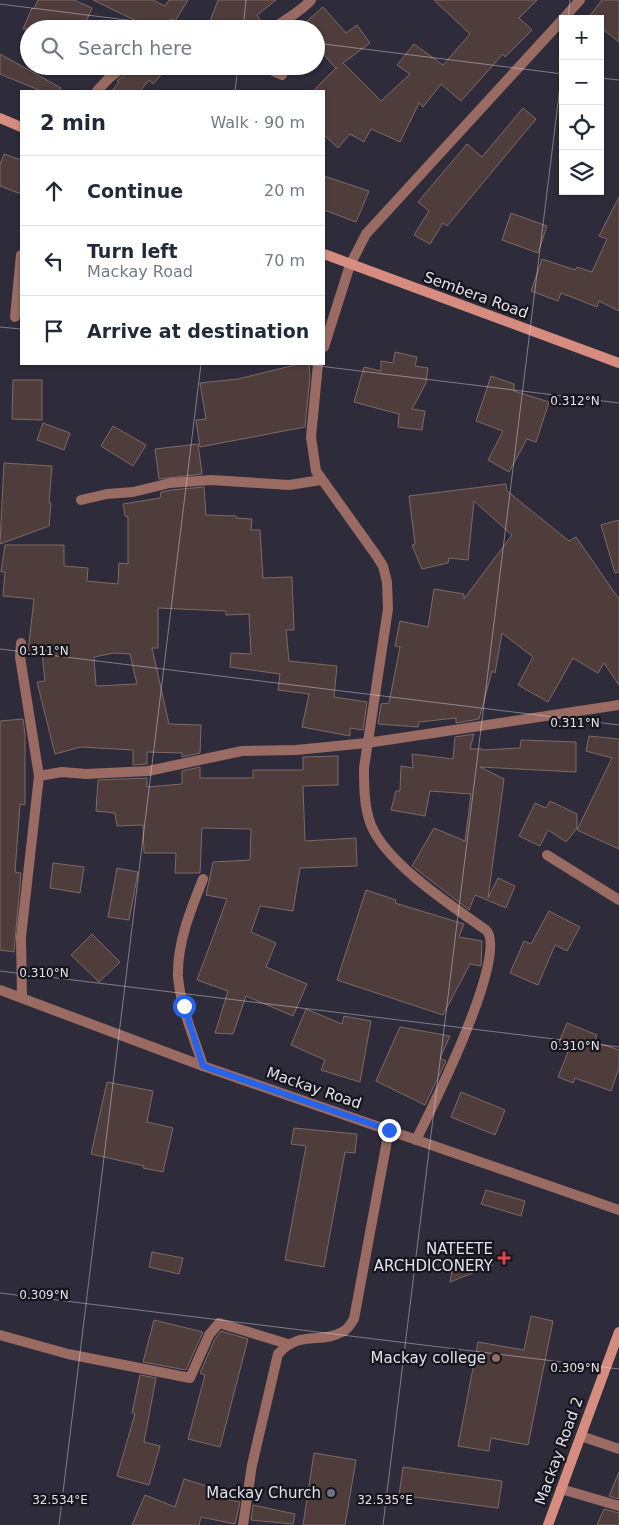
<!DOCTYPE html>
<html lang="en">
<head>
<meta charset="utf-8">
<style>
  body { margin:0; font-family:"DejaVu Sans",sans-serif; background:#f6f6f7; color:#1f2937 }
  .controls { position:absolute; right:15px; top:15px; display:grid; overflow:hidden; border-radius:0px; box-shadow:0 1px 4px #0004 }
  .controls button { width:45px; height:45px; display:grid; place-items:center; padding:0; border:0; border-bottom:1px solid #e0e1e3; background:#fff; color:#1f2937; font:25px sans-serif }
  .stop { position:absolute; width:15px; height:15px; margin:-11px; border:4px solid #2563eb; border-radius:50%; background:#fff }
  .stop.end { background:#2563eb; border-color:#fff; box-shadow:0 1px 5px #0008 }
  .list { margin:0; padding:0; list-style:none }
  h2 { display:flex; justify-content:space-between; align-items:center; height:65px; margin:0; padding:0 20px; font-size:21px }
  h2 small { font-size:16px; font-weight:400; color:#747a83 }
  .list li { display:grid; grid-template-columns:32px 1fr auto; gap:15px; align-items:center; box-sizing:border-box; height:70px; padding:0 20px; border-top:1px solid #e0e1e3 }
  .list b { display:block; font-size:19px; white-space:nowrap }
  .list p { margin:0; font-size:16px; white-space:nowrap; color:#747a83 }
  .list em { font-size:16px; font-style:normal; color:#747a83 }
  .icon { flex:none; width:28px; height:28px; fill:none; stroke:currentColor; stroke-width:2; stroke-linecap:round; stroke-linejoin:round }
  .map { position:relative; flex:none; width:619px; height:1525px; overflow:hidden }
  .search { position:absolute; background:#fff; box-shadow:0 1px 4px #0004; left:20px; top:20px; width:305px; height:55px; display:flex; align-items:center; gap:12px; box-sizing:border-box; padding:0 18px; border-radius:28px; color:#747a83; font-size:19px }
  .panel { position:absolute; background:#fff; box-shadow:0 1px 4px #0004; left:20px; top:90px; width:305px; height:275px; border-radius:0px }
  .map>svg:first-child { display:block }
  .building { fill:#4f3d3b; stroke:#7e6a67; fill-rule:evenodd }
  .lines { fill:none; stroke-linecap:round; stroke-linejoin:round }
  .street { stroke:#996b62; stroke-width:10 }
  .secondary { stroke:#d68c7f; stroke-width:10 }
  .route { stroke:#2563eb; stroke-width:6 }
  .ticks { fill:none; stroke:#e3e1eb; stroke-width:1; stroke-opacity:0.45 }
  .health-dot { fill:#e0444e; stroke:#16151b; stroke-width:2 }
  .education-dot { fill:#8d6e63; stroke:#16151b; stroke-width:2 }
  .worship-dot { fill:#6b7280; stroke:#16151b; stroke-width:2 }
  .labels { text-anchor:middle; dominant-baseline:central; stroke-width:4.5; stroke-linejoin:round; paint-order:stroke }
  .street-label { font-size:15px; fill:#e3e1eb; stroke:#16151b }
  .poi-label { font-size:15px; fill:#e3e1eb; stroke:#16151b; text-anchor:end }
  .ticks-label { font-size:12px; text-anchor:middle; fill:#e3e1eb; stroke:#16151b; stroke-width:4.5; stroke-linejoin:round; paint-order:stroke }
</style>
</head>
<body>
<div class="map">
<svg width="619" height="1525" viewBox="0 0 619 1525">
  <rect width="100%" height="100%" fill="#2e2b3a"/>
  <!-- building -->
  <g class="building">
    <polygon points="38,0 74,0 92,8 83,29 23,29 32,8 34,9"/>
    <polygon points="93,0 153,0 165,6 169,0 188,0 175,21 171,19 167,29 153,29"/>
    <polygon points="218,0 276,0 257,15 266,29 207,29"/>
    <polygon points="434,0 537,0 519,18 532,30 505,57 503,54 461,101 441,84 423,107 419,103 400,142 371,129 364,142 350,134 338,148 324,135 324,91 313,91 337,67 336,69 316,45 316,29 298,29 323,7 346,33 357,25 370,43 343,63 381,101 410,74 397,65 414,44 443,65 470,34"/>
    <polygon points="602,0 619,0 619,42 600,27 600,19 587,19"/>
    <polygon points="0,54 61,88 59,91 41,91 0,74"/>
    <polygon points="82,66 113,66 102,75"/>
    <polygon points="132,66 169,66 153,84 149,80 140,91 112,91 119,82 117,81 129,71"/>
    <polygon points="523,108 536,119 447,226 443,223 430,244 414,235 429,211 418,202 467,144 482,157"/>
    <polygon points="4,154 21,160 21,194 0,186 0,165"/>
    <polygon points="324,176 369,191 356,222 324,210"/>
    <polygon points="619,197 619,311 599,301 597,307 561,293 558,301 531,291 542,259 575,270 577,267 592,272 607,239 599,236"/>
    <polygon points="511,213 547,226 538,253 502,240"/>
    <polygon points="395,352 417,357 415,366 428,368 426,383 412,409 425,411 422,430 398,427 399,414 354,402 364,367 381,371 381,361 393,363"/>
    <polygon points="299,364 309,364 310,376 305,427 200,447 196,420 206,419 200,383 238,379"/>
    <polygon points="491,376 514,384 514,391 549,402 536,442 527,439 509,472 488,460 503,431 476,421"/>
    <polygon points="13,380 42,380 42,420 12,419"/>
    <polygon points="43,423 70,433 64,450 37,440"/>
    <polygon points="113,426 146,445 133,466 101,446"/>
    <polygon points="198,444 202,474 159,479 155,449"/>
    <polygon points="4,463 52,466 49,503 51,503 49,526 0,544"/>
    <polygon points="506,484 507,491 569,541 576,537 619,599 619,685 604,663 598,673 573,658 548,702 518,685 533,657 502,633 495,673 492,671 479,719 456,723 456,718 419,722 418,727 378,724 381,704 389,703 400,647 395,646 400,621 428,627 434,589 464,594 464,599 512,535 474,501 468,560 449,558 448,563 422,569 412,545 415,544 409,496"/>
    <path d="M204,487L206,515L236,516V518L252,519L251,530H260L263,578L292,577L294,630H286L289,661L337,666L334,697L367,702L363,730L350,728V736L302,727L309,694L278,690L280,674L230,667L231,653L251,654L249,614L226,615V611L158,608V648H152L169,724L201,725L200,753L182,757V753L147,752V764L133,765V750L81,747L55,754L37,682L45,681L42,653L28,652L34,599L3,596L5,572H1L5,545H64V566L88,568L87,581L118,584L119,563L128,564V517L125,516L123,504L160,498L161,492L171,490ZM114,653L130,654L137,684L96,686L94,657Z"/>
    <polygon points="619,520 619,572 615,573 601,525"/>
    <polygon points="23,719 25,734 25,805 20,804 15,872 21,873 14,952 0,950 0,721"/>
    <polygon points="474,734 470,749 482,749 482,750 520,748 521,740 576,742 576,772 480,767 504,779 488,898 498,878 515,886 506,908 475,895 469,910 412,866 434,828 465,841 471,794 430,791 425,816 391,810 396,791 400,791 401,766 413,768 412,754 453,759 455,737"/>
    <polygon points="589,736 619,739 619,849 577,830 612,758 586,751"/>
    <polygon points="338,756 338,785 303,786 305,841 356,838 357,866 300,868 293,911 260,906 251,932 276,943 266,967 307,984 293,1016 246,996 233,1034 215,1033 228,991 197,980 227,899 206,895 213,862 250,860 251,829 202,828 200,873 175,873 176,853 144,853 143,825 117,826 115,813 96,811 98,780 147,778 147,787 182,784 182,771 200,767 200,778 253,778 253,770 303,770 303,757"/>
    <polygon points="550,801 577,814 577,828 566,842 548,830 540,846 519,836 535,803 546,808"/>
    <polygon points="53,863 84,867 80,893 50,888"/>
    <polygon points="117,868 138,872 129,920 108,917"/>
    <polygon points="366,890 396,900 395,903 464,924 459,937 482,941 481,966 470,964 443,1015 337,980"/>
    <polygon points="549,911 580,927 567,951 555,945 538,985 510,973 524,941 531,944"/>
    <polygon points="92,934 120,962 99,982 71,955"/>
    <polygon points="306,1009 342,1024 344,1016 371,1021 360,1082 321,1070 325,1060 291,1045"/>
    <polygon points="567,1023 597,1035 595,1042 619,1050 619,1068 611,1091 575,1078 573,1083 558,1077 568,1052 557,1047"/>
    <polygon points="400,1027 450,1036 440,1058 446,1061 425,1105 376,1081"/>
    <polygon points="107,1082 153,1091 147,1122 173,1128 163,1172 143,1168 144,1166 91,1154"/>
    <polygon points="461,1092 505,1110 495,1135 451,1117"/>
    <polygon points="294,1128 357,1134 355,1153 345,1152 324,1267 285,1260 306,1146 291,1144"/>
    <polygon points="486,1190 525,1201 521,1216 481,1204"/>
    <polygon points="152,1252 183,1258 179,1274 149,1267"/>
    <polygon points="454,1259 493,1265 450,1282"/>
    <polygon points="531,1316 553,1321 528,1445 491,1438 489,1451 458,1446 478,1342 524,1350"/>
    <polygon points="154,1320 203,1332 186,1370 143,1362"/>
    <polygon points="221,1331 248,1339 220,1447 188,1439 205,1375 200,1373 215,1339"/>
    <polygon points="140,1375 156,1378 144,1442 160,1446 149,1485 117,1476 135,1414 132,1413"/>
    <polygon points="314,1453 356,1460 345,1525 303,1525"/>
    <polygon points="403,1467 502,1481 498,1508 399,1495"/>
    <polygon points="619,1472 619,1499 609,1496"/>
    <polygon points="184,1479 210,1487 208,1495 240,1502 235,1524 201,1517 199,1525 132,1525 145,1495 175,1507"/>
    <polygon points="253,1505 295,1514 293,1524 251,1520"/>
    <polygon points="604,1509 619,1513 619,1525 597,1525"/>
  </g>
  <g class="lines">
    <!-- street -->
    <g class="street">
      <polyline points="563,19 580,0"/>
      <path d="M273,29C287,18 300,12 311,0"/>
      <polyline points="261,66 282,75"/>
      <polyline points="97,91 109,78 125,66"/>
      <polyline points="15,317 21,255"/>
      <polyline points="324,347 350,265 366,234 563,19"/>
      <path d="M318,364L311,437L316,471L376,555L383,566L387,582L388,609L364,768C364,787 364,807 371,825C387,864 452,906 486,930C510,953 431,1110 416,1140"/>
      <polyline points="81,500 107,494 133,492 170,483 211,480 289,485 321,480"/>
      <polyline points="21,643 20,657 39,776"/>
      <polyline points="547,855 619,900"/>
      <path d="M203,879C191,909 177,943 178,976C180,1006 194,1037 203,1066"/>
      <polyline points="0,990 203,1066 619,1210"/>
      <polyline points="22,998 21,937 39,776 62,772 86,774 148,771 242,751 296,750 367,743 619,705"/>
      <polyline points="0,1335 68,1354 190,1378 209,1335 219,1323 288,1344"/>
      <polyline points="581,1436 619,1449"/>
      <polyline points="561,1489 619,1506"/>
      <path d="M243,1525L252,1465L278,1354C301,1329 320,1345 344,1331C348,1329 351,1323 354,1319L389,1130"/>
    </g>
    <!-- secondary -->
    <g class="secondary">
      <polyline points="0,118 21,127"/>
      <polyline points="324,254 619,363"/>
      <polyline points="548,1525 619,1332"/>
    </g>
  </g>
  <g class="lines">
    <!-- route -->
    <polyline class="route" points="184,1006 203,1066 389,1130"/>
  </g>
  <!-- ticks -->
  <path class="ticks" d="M0,4L198,29M568,19L570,0M243,29L246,0M316,43L563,74M600,78L619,80M235,91L238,66M0,327L21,329M303,364L619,403M0,649L619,725M0,971L619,1047M0,1293L619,1369M59,1525L201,364M383,1525L563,62"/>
  <!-- markers -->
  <path class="health-dot" d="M501.5 1250.5h5v5h5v5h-5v5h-5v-5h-5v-5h5z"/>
  <circle class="education-dot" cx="496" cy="1358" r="5"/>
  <circle class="worship-dot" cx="331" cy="1493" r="5"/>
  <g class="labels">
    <!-- street labels -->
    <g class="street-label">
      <text transform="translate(476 295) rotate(20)">Sembera Road</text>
      <text transform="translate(314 1088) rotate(19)">Mackay Road</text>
      <text transform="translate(559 1451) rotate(-70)">Mackay Road 2</text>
    </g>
    <!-- poi labels -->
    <g class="poi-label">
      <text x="493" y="1249">NATEETE<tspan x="493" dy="17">ARCHDICONERY</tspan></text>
      <text x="486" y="1358">Mackay college</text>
      <text x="321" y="1493">Mackay Church</text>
    </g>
  </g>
  <g class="ticks-label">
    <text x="575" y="405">0.312°N</text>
    <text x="44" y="655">0.311°N</text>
    <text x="575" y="727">0.311°N</text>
    <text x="44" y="977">0.310°N</text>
    <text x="575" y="1050">0.310°N</text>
    <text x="44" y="1299">0.309°N</text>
    <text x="575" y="1372">0.309°N</text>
    <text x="60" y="1504">32.534°E</text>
    <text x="385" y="1504">32.535°E</text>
  </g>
</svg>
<div class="controls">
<button>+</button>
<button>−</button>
<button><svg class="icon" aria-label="locate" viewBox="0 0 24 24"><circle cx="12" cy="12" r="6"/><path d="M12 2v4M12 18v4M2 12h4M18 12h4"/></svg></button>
<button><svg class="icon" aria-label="layers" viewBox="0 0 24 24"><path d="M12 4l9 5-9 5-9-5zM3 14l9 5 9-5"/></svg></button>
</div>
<div class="stop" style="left:184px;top:1006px"></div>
<div class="stop end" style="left:389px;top:1130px"></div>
<div class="search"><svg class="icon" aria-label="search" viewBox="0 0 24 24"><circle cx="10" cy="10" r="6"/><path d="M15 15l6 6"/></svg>Search here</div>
<section class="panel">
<h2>2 min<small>Walk · 90 m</small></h2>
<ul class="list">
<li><svg class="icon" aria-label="ahead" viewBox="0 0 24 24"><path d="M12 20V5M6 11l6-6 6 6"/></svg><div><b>Continue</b></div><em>20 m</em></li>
<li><svg class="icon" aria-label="left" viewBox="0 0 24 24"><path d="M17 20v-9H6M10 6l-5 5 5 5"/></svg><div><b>Turn left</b><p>Mackay Road</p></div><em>70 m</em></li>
<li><svg class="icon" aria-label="arrive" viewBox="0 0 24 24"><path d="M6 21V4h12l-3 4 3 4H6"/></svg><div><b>Arrive at destination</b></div></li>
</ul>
</section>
</div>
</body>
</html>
